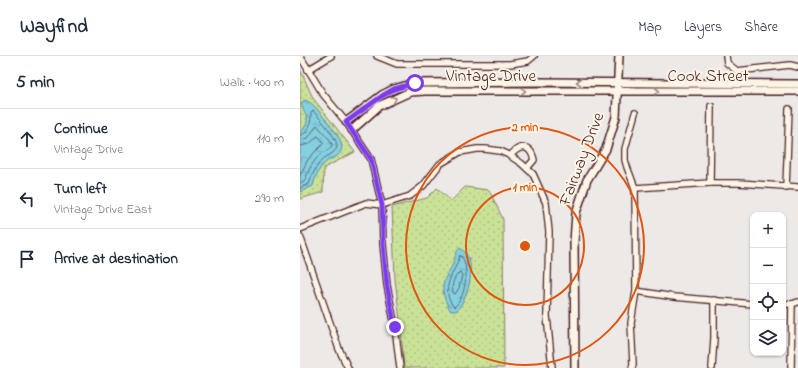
<!DOCTYPE html>
<html lang="en">
<head>
<meta charset="utf-8">
<style>
  body { margin:0; font-family:"Indie Flower",sans-serif; background:#f6f6f7; color:#1f2937 }
  .controls { position:absolute; right:12px; bottom:12px; display:grid; overflow:hidden; border-radius:8px; box-shadow:0 1px 3px #0004 }
  .controls button { width:36px; height:36px; display:grid; place-items:center; padding:0; border:0; border-bottom:1px solid #e0e1e3; background:#fff; color:#1f2937; font:20px sans-serif }
  .stop { position:absolute; width:12px; height:12px; margin:-9px; border:3px solid #7c3aed; border-radius:50%; background:#fff }
  .stop.end { background:#7c3aed; border-color:#fff; box-shadow:0 1px 4px #0008 }
  .list { margin:0; padding:0; list-style:none }
  h2 { display:flex; justify-content:space-between; align-items:center; height:52px; margin:0; padding:0 16px; font-size:17px }
  h2 small { font-size:13px; font-weight:400; color:#747a83 }
  .list li { display:grid; grid-template-columns:26px 1fr auto; gap:12px; align-items:center; box-sizing:border-box; height:60px; padding:0 16px; border-top:1px solid #e0e1e3 }
  .list b { display:block; font-size:15px; white-space:nowrap }
  .list p { margin:0; font-size:13px; white-space:nowrap; color:#747a83 }
  .list em { font-size:13px; font-style:normal; color:#747a83 }
  .icon { flex:none; width:22px; height:22px; fill:none; stroke:currentColor; stroke-width:2; stroke-linecap:round; stroke-linejoin:round }
  .map { position:relative; flex:none; width:498px; height:312px; overflow:hidden }
  header { display:flex; align-items:center; gap:24px; box-sizing:border-box; height:56px; padding:0 20px; background:#fff; border-bottom:1px solid #e0e1e3 }
  header strong { font-size:19px }
  nav { display:flex; gap:22px; margin-inline-start:auto; font-size:14px }
  main { display:flex }
  aside { flex:1; background:#fff }
  .map>svg:first-child { display:block }
  .green { fill:url(#green-dots); stroke:#8a8062 }
  .water { fill:url(#water-ripples); stroke:#6c8998 }
  .lines { fill:none; stroke-linecap:round; stroke-linejoin:round }
  .shore { stroke:#616674; stroke-width:1 }
  .street-casing { stroke:#4a1f2b; stroke-width:8 }
  .secondary-casing { stroke:#4a1f2b; stroke-width:10 }
  .street { stroke:#fcf5e5; stroke-width:5.5 }
  .secondary { stroke:#fcf5e5; stroke-width:7 }
  .oneway { stroke:#a38a88 }
  .route { stroke:#7c3aed; stroke-width:5 }
  .ring { fill:none; stroke:#e0560e; stroke-width:2 }
  .labels { text-anchor:middle; dominant-baseline:central; stroke-width:4; stroke-linejoin:round; paint-order:stroke }
  .street-label { font-size:17px; fill:#4a1f2b; stroke:#fcf5e5 }
  .centre { fill:#e0560e; stroke:#fcf5e5; stroke-width:2 }
  .ring-label { font-size:12px; text-anchor:middle; font-weight:bold; fill:#e0560e; stroke:#fcf5e5; stroke-width:4; stroke-linejoin:round; paint-order:stroke }
</style>
</head>
<body>
<header>
<strong>Wayfind</strong>
<nav><a>Map</a><a>Layers</a><a>Share</a></nav>
</header>
<main>
<aside>
<h2>5 min<small>Walk · 400 m</small></h2>
<ul class="list">
<li><svg class="icon" aria-label="ahead" viewBox="0 0 24 24"><path d="M12 20V5M6 11l6-6 6 6"/></svg><div><b>Continue</b><p>Vintage Drive</p></div><em>110 m</em></li>
<li><svg class="icon" aria-label="left" viewBox="0 0 24 24"><path d="M17 20v-9H6M10 6l-5 5 5 5"/></svg><div><b>Turn left</b><p>Vintage Drive East</p></div><em>290 m</em></li>
<li><svg class="icon" aria-label="arrive" viewBox="0 0 24 24"><path d="M6 21V4h12l-3 4 3 4H6"/></svg><div><b>Arrive at destination</b></div></li>
</ul>
</aside>
<div class="map">
<svg width="498" height="312" viewBox="0 0 498 312">
  <defs>
    <pattern id="green-dots" width="8" height="8" patternUnits="userSpaceOnUse"><rect width="8" height="8" fill="#cae298"/><path d="M2 2h.1M6 6h.1" fill="none" stroke="#afc183" stroke-width="1.8" stroke-linecap="round"/></pattern>
    <pattern id="water-ripples" width="26" height="14" patternUnits="userSpaceOnUse"><rect width="26" height="14" fill="#83d0e1"/><path d="M2 4q2-2 4 0t4 0M15 11q2-2 4 0t4 0" fill="none" stroke="#73b2c1"/></pattern>
  </defs>
  <rect width="100%" height="100%" fill="#ece9e6"/>
  <filter id="ink" filterUnits="userSpaceOnUse"><feTurbulence type="fractalNoise" baseFrequency=".025" numOctaves="2"/><feDisplacementMap in="SourceGraphic" scale="8" xChannelSelector="R" yChannelSelector="G"/><feConvolveMatrix kernelMatrix="1 2 1 2 8 2 1 2 1" color-interpolation-filters="sRGB"/></filter>
  <g filter="url(#ink)">
    <!-- green -->
    <g class="green">
      <polygon points="0,13 13,42 55,96 24,112 23,136 0,143"/>
      <polygon points="165,131 189,134 203,163 204,312 104,312 101,273 95,223 92,151 127,142 137,132 151,145"/>
    </g>
    <!-- water -->
    <g class="water">
      <path d="M5,44C14,47 20,57 27,65C33,74 50,90 37,100C33,103 27,104 24,108C18,114 15,122 13,130L0,136V76C14,64 3,59 1,47Z"/>
      <path d="M160,192C179,203 169,243 156,255H151C145,247 141,234 144,225C146,219 150,214 153,208C155,203 155,196 160,192Z"/>
    </g>
    <g class="lines">
      <!-- shore -->
      <g class="shore">
        <path d="M0,79C10,78 11,65 11,57L13,55C19,61 39,84 37,91C35,98 25,100 21,105C15,112 12,120 9,128L0,132"/>
        <path d="M0,84L8,82L17,69L30,84L32,89C30,95 22,96 18,101C11,108 8,116 5,124L0,127"/>
        <polyline points="0,90 9,88 18,80 24,87 14,97 7,105 0,120"/>
        <path d="M160,200L162,201C170,212 165,244 154,251C143,238 148,225 155,212C157,208 158,204 160,200Z"/>
        <path d="M160,216L162,219L159,232L156,237L154,238C150,230 154,221 160,216Z"/>
      </g>
      <defs>
        <g id="street">
          <polyline points="0,0 23,38 46,66 71,103 82,149 83,188 87,229 95,271 100,312"/>
          <polyline points="77,0 97,8 210,8 228,5 234,0"/>
          <polyline points="426,0 427,7 437,15 490,9 498,11"/>
          <polyline points="8,14 31,0"/>
          <path d="M210,100C219,89 230,87 234,104L227,112"/>
          <polyline points="410,127 411,50"/>
          <polyline points="486,131 489,53"/>
          <polyline points="335,132 410,127 438,127 498,131"/>
          <polyline points="0,173 66,147 82,149 110,140 123,130 140,108 160,96 177,93 185,93 200,95 207,98 221,107 233,118 246,147 249,176 247,260 252,312"/>
          <polyline points="0,180 39,293 48,312"/>
          <polyline points="336,235 374,241 453,248"/>
          <polyline points="483,248 492,248 498,246"/>
          <polyline points="332,312 333,308 331,267 336,235 335,132 327,111 325,104 325,93 335,57"/>
          <polyline points="412,312 414,282 414,244"/>
          <polyline points="491,312 492,248"/>
        </g>
        <g id="secondary">
          <polyline points="46,66 82,39 94,33 115,27 238,26 498,28"/>
          <polyline points="52,74 79,50 110,36 125,35 498,35"/>
          <polyline points="275,312 274,186 276,157 287,124 306,93 316,61 319,0"/>
        </g>
      </defs>
      <!-- street casing -->
      <use href="#street" class="street-casing"/>
      <!-- secondary casing -->
      <use href="#secondary" class="secondary-casing"/>
      <!-- street -->
      <use href="#street" class="street"/>
      <!-- secondary -->
      <use href="#secondary" class="secondary"/>
    </g>
    <!-- one-way arrows -->
    <defs><path id="oneway-chevron" d="M-2-3.5L2.5 0L-2 3.5" fill="none" stroke-width="1.6" stroke-linecap="round" stroke-linejoin="round"/></defs>
    <g class="oneway">
      <use href="#oneway-chevron" transform="translate(279 26) rotate(180)"/>
      <use href="#oneway-chevron" transform="translate(223 35)"/>
      <use href="#oneway-chevron" transform="translate(357 35)"/>
      <use href="#oneway-chevron" transform="translate(94 43) rotate(-24)"/>
    </g>
  </g>
  <g class="lines" filter="url(#ink)">
    <!-- route -->
    <polyline class="route" points="95,271 87,230 83,188 82,149 71,103 46,66 82,40 94,33 115,27"/>
  </g>
  <!-- distance rings -->
  <g class="ring">
    <circle cx="225" cy="190" r="59"/>
    <circle cx="225" cy="190" r="119"/>
  </g>
  <g class="labels">
    <!-- street labels -->
    <g class="street-label">
      <text x="191" y="20">Vintage Drive</text>
      <text x="408" y="20">Cook Street</text>
      <text transform="translate(282 103) rotate(-69)">Fairway Drive</text>
    </g>
  </g>
  <circle cx="225" cy="190" r="6" class="centre"/>
  <g class="ring-label">
    <text x="225" y="75">2 min</text>
    <text x="225" y="135">1 min</text>
  </g>
</svg>
<div class="controls">
<button>+</button>
<button>−</button>
<button><svg class="icon" aria-label="locate" viewBox="0 0 24 24"><circle cx="12" cy="12" r="6"/><path d="M12 2v4M12 18v4M2 12h4M18 12h4"/></svg></button>
<button><svg class="icon" aria-label="layers" viewBox="0 0 24 24"><path d="M12 4l9 5-9 5-9-5zM3 14l9 5 9-5"/></svg></button>
</div>
<div class="stop" style="left:115px;top:27px"></div>
<div class="stop end" style="left:95px;top:271px"></div>
</div>
</main>
</body>
</html>
